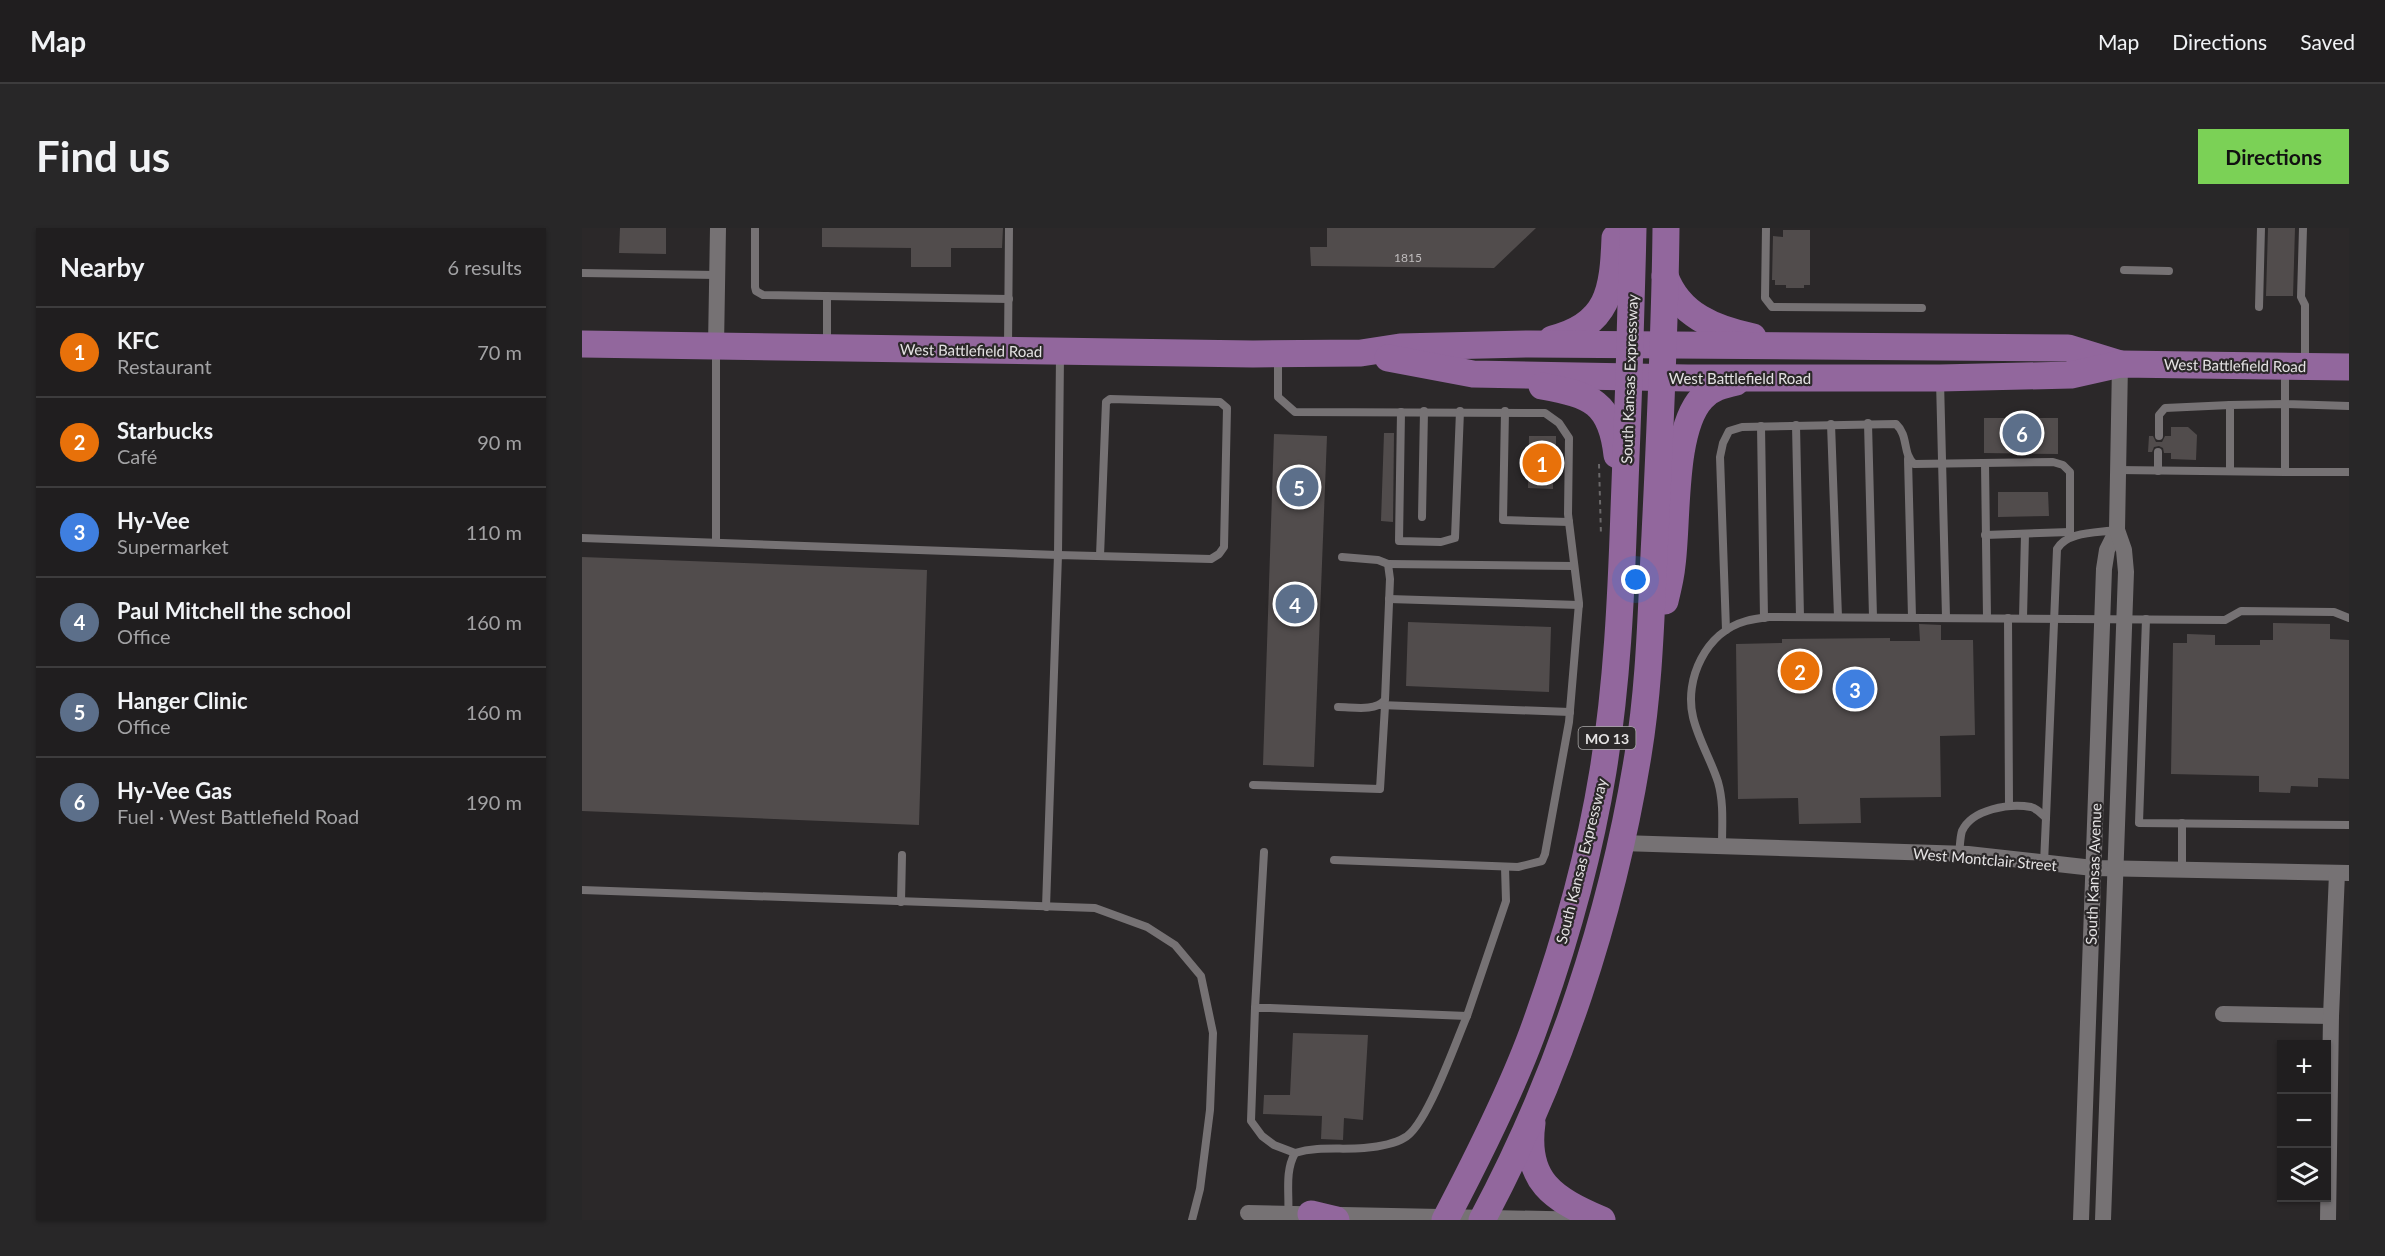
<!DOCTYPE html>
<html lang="en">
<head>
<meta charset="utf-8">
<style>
  body { margin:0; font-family:Lato,sans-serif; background:#282728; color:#f1f3f6 }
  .controls { position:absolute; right:18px; bottom:18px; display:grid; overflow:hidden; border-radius:0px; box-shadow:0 2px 4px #0004 }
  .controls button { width:54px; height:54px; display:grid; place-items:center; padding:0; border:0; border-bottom:2px solid #3d3c3d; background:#201e1f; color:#f1f3f6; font:30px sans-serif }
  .you { position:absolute; left:1054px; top:352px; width:21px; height:21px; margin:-15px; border:4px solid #fff; border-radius:50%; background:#1a73e8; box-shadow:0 0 0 9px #1a73e833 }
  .badge { display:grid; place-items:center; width:39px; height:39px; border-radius:50%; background:#7bd156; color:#fff; font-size:20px; font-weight:700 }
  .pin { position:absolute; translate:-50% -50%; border:3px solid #fff; box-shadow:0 2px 6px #0006 }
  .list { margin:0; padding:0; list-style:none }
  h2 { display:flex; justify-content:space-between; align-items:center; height:78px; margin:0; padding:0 24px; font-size:26px }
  h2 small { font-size:20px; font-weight:400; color:#a2a2a4 }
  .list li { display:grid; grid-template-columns:39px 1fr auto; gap:18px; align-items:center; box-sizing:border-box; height:90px; padding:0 24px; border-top:2px solid #3d3c3d }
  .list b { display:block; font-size:22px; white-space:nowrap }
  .list p { margin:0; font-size:20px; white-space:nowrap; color:#a2a2a4 }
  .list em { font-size:20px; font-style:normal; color:#a2a2a4 }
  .icon { flex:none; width:33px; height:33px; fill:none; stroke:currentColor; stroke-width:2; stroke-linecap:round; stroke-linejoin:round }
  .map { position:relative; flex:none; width:1767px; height:992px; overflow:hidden; border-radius:0px }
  header { display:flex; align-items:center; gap:36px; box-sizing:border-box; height:84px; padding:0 30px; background:#201e1f; border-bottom:2px solid #3d3c3d }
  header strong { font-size:28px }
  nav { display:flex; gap:33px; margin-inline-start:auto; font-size:21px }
  .intro { display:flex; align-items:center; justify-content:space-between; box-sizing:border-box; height:144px; padding:0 36px }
  h1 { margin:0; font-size:42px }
  .button { padding:15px 27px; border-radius:0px; background:#7bd156; color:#111; font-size:21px; font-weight:700 }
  main { display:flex; gap:36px; padding:0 36px }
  aside { flex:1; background:#201e1f; border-radius:0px; box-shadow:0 2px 4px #0004 }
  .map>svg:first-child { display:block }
  .building { fill:#514c4c }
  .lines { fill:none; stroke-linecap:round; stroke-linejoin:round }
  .path { stroke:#6a6869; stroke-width:2; stroke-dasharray:4.5 4.5; stroke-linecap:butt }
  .service { stroke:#767274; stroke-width:8 }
  .minor { stroke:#767274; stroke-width:16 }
  .primary { stroke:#92679d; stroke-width:27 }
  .labels { text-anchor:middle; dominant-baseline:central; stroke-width:4.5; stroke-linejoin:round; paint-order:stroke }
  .number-label { font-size:12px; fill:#bfbcbd }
  .shield { fill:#2b2829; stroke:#acaaab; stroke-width:1.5 }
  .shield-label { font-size:14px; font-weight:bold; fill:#e4e2e3 }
  .street-label { font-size:15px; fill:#e4e2e3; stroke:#2b2829 }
</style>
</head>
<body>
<header>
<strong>Map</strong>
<nav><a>Map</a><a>Directions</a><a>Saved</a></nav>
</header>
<div class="intro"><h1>Find us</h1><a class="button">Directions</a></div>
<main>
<aside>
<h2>Nearby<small>6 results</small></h2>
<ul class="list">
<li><span class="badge" style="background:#e8710a">1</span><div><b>KFC</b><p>Restaurant</p></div><em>70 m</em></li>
<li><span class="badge" style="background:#e8710a">2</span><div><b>Starbucks</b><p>Café</p></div><em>90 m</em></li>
<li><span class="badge" style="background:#3f7fe0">3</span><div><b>Hy-Vee</b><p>Supermarket</p></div><em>110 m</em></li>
<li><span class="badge" style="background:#5c6f8a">4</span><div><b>Paul Mitchell the school</b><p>Office</p></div><em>160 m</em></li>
<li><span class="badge" style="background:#5c6f8a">5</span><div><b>Hanger Clinic</b><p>Office</p></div><em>160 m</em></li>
<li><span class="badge" style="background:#5c6f8a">6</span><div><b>Hy-Vee Gas</b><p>Fuel · West Battlefield Road</p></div><em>190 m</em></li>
</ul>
</aside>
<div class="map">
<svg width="1767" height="992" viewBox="0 0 1767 992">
  <rect width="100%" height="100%" fill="#2b2829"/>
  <!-- building -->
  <g class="building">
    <polygon points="38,0 84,0 84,26 37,25"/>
    <polygon points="240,0 421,0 420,20 369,20 369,39 329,39 329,20 240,19"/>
    <polygon points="745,0 954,0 912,40 729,38 728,19 745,19"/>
    <polygon points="1686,0 1713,0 1711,68 1684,68"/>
    <polygon points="1201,2 1228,2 1228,57 1222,57 1222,60 1204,60 1204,57 1193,57 1193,52 1190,52 1191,8 1201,9"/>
    <polygon points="1402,190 1476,190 1476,226 1402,225"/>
    <polygon points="1589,199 1606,199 1615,207 1614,232 1589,231 1589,225 1582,225 1581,220 1577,218 1572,219 1570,224 1566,224 1567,208 1571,208 1574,214 1580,214 1583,208 1589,208"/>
    <polygon points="802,205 812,205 811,294 799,293"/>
    <polygon points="692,206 745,208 732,539 681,537"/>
    <polygon points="947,208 974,208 974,242 971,242 971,261 946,260"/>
    <polygon points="1416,264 1466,264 1467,288 1416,289"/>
    <polygon points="0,329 345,342 337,597 0,583"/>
    <polygon points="826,394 969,399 967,464 824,458"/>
    <polygon points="1691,395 1748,396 1748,411 1767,412 1767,551 1736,550 1736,559 1709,558 1708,565 1677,564 1677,548 1589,546 1591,415 1605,415 1605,406 1633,407 1633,417 1678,417 1678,412 1691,412"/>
    <polygon points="1337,396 1359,397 1359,412 1391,412 1393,507 1358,508 1359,569 1278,570 1279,595 1217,596 1216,570 1156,571 1154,416 1200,415 1200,411 1308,410 1308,413 1338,413"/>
    <polygon points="711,805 786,807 781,892 762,890 761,912 739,911 740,888 681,886 682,867 708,867"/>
  </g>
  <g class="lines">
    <!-- path -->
    <polyline class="path" points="1017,236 1019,308"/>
    <!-- service -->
    <g class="service">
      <polyline points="173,0 173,59 174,63 181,67 427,71"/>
      <polyline points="1184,0 1183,70 1190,79 1340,80"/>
      <polyline points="1721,0 1719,69 1723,77 1723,135"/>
      <polyline points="1542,42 1587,43"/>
      <polyline points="0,45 135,47"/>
      <polyline points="1677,79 1679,0"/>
      <polyline points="245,116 245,68"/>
      <polyline points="426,119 427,0"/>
      <polyline points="134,123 134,314"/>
      <polyline points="696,130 696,169 713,184 963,185 977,195 987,210 986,286 997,375 987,494 963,626 960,633 936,639 752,632"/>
      <polyline points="1703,141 1703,176 1767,178"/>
      <polyline points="1358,153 1364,389"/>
      <polyline points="923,183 921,292 987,294"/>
      <polyline points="819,184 817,313 859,314 873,310 878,183"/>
      <polyline points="1286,195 1291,389"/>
      <polyline points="1249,196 1256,389"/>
      <polyline points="1214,197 1218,389"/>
      <polyline points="1179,198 1182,390"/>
      <polyline points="1577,208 1577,187 1583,180 1648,177"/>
      <polyline points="1326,231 1330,389"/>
      <polyline points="1403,235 1405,390"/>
      <polyline points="1536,242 1703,244 1703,176 1648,177 1648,243"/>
      <polyline points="1576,243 1576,224"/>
      <polyline points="1703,244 1767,244"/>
      <polyline points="840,289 842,183"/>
      <polyline points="1403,307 1488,304"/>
      <polyline points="0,310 476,327 478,127"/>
      <polyline points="806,336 992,338"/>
      <polyline points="807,371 997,377"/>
      <polyline points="1426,390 1427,578"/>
      <polyline points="1441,390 1443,306"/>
      <polyline points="1564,391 1557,595 1767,597"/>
      <path d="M1144,402L1138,229L1141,215L1147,203L1160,199L1314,196C1327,208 1320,225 1332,236L1471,234L1481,237L1488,244V309"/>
      <polyline points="798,477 988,484"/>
      <path d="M756,479C771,479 792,484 803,472L808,351L806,336L796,332L760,329"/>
      <polyline points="671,557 798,561 803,478"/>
      <path d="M1464,590L1475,321C1485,303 1516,305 1534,302"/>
      <path d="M1140,618C1140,596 1142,575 1136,554C1129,532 1116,511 1111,489C1102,451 1124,404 1164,393C1171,391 1179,390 1187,389L1643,392L1659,383L1752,384L1767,390"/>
      <polyline points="682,624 673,780 687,780 885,788 924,673 923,639"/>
      <path d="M1377,626C1378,619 1378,609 1380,603C1390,581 1428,575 1449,579C1456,581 1459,585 1464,590L1462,635"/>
      <polyline points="1600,641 1600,595"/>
      <polyline points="0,662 513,680 565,699 593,717 619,748 631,805 628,882 618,961 610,992"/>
      <polyline points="319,674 320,627"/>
      <polyline points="464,679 476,327 629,331 637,326 642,319 645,180 638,174 528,171 524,174 518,328"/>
      <polyline points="673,780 669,893 680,908 692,917 713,925"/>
      <path d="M706,989C708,967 702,945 713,925C736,918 759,922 782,920C793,919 812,916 822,910C844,900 874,813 885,788"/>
    </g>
    <!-- minor -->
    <g class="minor">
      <polyline points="134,118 136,0"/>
      <polyline points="1039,615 1386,626 1511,640 1767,645"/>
      <polyline points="1641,786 1749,788"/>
      <polyline points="666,985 1010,992"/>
      <polyline points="1499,992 1522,341 1525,322 1535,302"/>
      <polyline points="1521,992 1544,344 1542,322 1535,302 1538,136"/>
      <polyline points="1746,992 1749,788 1755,645"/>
    </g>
    <!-- primary -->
    <g class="primary">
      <path d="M1083,48C1097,87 1133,101 1171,109"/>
      <path d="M970,111C1027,97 1031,62 1033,10"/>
      <polyline points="0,116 671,126 779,125 818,119 947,116 1486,120 1538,136"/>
      <polyline points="806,130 891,146 1106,150 1358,150 1489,147 1538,136 1767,139"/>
      <path d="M960,158C1009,167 1029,174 1035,227"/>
      <path d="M1083,373C1086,361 1089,349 1090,337C1096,293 1090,202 1120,170C1129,160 1141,157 1154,154"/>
      <path d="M950,895C942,953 971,971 1020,992"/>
      <polyline points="729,986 754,992"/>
      <path d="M863,992C894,933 927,868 950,806C980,724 1007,629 1021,543C1035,457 1039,370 1042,282C1046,188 1049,94 1051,0"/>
      <path d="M900,992C977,848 1030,688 1056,527C1068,455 1069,381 1073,307C1078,205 1083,103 1084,0"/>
    </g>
  </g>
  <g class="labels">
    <!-- number labels -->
    <g class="number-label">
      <text x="826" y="29">1815</text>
    </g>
    <!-- shield labels -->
    <rect class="shield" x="996.5" y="499" width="57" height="22" rx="4.5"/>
    <g class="shield-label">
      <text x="1025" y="510">MO 13</text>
    </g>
    <!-- street labels -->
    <g class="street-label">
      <text transform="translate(389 122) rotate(1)">West Battlefield Road</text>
      <text transform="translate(1653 137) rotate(1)">West Battlefield Road</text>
      <text x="1158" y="150">West Battlefield Road</text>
      <text transform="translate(1047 151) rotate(-88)">South Kansas Expressway</text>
      <text transform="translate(1403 631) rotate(5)">West Montclair Street</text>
      <text transform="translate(999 633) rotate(-76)">South Kansas Expressway</text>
      <text transform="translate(1511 646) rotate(-88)">South Kansas Avenue</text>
    </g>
  </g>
</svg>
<div class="controls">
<button>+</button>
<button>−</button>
<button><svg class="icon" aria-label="layers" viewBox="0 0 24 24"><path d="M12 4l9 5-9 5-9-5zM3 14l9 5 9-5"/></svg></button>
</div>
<div class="you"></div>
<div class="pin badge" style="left:960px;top:235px;background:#e8710a">1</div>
<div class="pin badge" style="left:1218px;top:443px;background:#e8710a">2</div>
<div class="pin badge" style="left:1273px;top:461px;background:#3f7fe0">3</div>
<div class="pin badge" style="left:713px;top:376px;background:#5c6f8a">4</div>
<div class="pin badge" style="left:717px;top:259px;background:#5c6f8a">5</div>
<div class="pin badge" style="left:1440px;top:205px;background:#5c6f8a">6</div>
</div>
</main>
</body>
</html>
